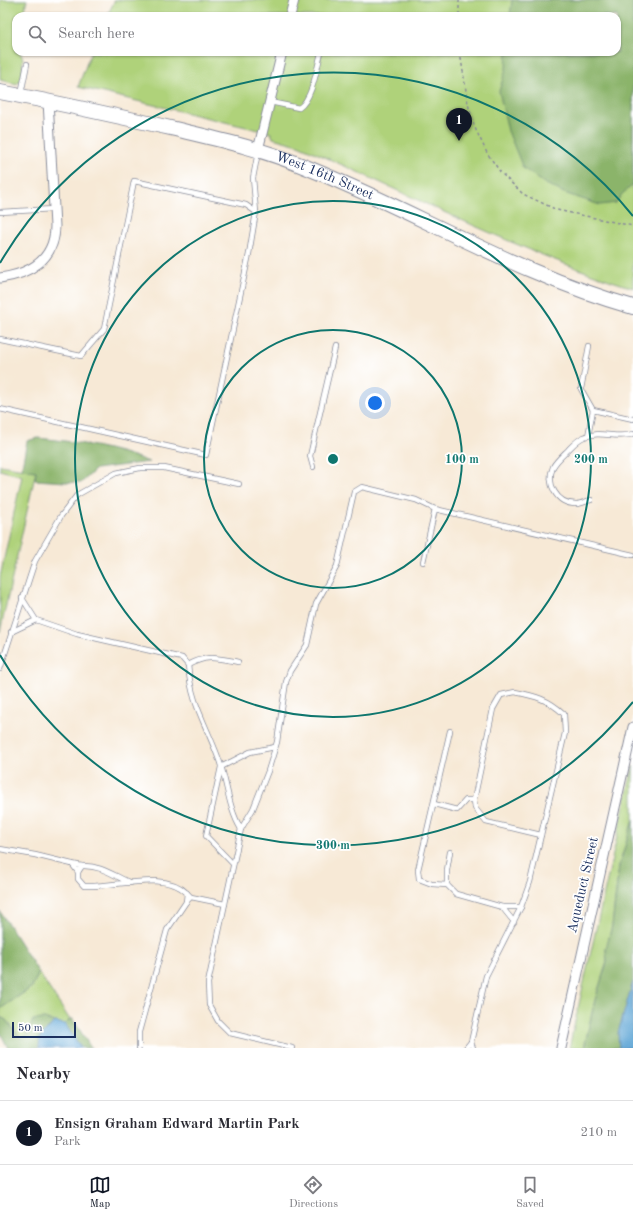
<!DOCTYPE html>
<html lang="en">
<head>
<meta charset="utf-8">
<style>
  body { margin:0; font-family:"Old Standard TT",serif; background:#f7f7f7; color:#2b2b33 }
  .scale { position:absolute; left:12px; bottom:10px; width:64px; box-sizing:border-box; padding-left:4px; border:2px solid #1b2f5e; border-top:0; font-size:11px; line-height:14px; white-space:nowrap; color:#1b2f5e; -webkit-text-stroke:3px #fff; paint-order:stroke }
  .you { position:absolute; left:375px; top:403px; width:14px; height:14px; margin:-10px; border:3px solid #fff; border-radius:50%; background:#1a73e8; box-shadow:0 0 0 6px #1a73e833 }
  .badge { display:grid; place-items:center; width:26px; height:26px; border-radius:50%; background:#111827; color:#fff; font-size:13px; font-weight:700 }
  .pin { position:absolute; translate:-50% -33px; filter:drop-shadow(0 1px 2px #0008) }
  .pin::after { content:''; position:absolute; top:21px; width:14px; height:12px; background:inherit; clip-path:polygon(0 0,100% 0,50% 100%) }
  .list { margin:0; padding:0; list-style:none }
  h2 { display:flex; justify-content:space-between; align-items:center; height:52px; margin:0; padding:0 16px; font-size:17px }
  h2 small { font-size:13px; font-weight:400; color:#7c7c81 }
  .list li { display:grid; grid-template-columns:26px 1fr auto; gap:12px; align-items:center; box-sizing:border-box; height:64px; padding:0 16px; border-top:1px solid #e1e1e2 }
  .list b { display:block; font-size:15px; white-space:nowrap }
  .list p { margin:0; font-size:13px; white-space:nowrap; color:#7c7c81 }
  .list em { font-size:13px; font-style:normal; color:#7c7c81 }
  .icon { flex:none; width:22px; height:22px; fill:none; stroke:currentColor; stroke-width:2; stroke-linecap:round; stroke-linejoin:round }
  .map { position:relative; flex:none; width:633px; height:1048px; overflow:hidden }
  .search { position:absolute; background:#fff; box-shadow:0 1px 3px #0004; left:12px; right:12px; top:12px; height:44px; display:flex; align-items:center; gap:10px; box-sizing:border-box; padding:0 14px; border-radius:12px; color:#7c7c81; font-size:15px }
  .sheet { height:116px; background:#fff }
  nav { display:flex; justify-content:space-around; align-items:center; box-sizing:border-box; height:56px; border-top:1px solid #e1e1e2; background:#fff; font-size:11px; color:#7c7c81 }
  nav a { display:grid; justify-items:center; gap:2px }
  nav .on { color:#111827 }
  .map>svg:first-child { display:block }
  .green { fill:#afd27a; stroke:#65806c }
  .forest { fill:#8bb46a; stroke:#537264 }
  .water { fill:#5ea6d5; stroke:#3c6a9a }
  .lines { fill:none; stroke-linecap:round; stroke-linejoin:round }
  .lane-casing { stroke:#898c9a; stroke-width:6 }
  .street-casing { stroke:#898c9a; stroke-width:11 }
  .primary-casing { stroke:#898c9a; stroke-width:16 }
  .path { stroke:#898c9a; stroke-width:1.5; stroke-dasharray:3 3; stroke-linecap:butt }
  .lane { stroke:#fff; stroke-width:4.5 }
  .street { stroke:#fff; stroke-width:9 }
  .primary { stroke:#fff; stroke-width:14 }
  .ring { fill:none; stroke:#0f766e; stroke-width:2 }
  .labels { text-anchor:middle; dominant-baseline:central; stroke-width:3.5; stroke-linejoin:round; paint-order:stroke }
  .street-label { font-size:14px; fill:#1b2f5e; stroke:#fff }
  .centre { fill:#0f766e; stroke:#fff; stroke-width:2 }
  .ring-label { font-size:12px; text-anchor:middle; font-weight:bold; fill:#0f766e; stroke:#fff; stroke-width:3.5; stroke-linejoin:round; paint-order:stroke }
</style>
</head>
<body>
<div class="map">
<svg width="633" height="1048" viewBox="0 0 633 1048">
  <rect width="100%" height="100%" fill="#fff"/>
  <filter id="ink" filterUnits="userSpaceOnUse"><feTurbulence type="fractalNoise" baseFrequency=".025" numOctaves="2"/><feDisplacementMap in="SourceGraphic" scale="8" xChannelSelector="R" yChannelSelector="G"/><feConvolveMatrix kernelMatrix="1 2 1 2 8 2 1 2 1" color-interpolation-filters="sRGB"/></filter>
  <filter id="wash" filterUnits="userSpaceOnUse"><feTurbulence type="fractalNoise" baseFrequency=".012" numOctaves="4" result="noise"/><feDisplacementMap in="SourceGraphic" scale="16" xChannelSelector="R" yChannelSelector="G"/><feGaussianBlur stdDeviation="0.9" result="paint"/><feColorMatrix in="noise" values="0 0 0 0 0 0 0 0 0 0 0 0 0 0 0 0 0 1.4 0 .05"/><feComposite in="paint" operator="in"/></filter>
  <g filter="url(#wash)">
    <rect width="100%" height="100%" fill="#f7e9d6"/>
    <!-- green -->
    <g class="green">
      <polygon points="0,0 27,0 23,16 16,16 16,52 20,52 23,59 22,78 17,84 0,80"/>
      <path d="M115,0H633V288C517,251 409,194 298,145L273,138L271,133L78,87L91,52H617V16H107Z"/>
      <polygon points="0,465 36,471 0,632 0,577 22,476 0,470"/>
      <polygon points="633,766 633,820 619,866 612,926 606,949 607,962 595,1000 584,1048 569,1048"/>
      <path d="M39,973L70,1020L65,1024C54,1022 41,1016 32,1026C28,1030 27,1035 22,1039L6,1020L0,1017V1009L32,987Z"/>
    </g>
    <!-- forest -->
    <g class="forest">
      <polygon points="512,0 633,0 633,185 622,194 616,203 600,205 564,193 544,183 523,168 508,131 499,91 506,69 507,52 617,52 617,16 510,16"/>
      <path d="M37,438C73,441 116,448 149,462L96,469L81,483L35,480L36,471L22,469V466L27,441Z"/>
      <polygon points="633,820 633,982 618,1033 619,1048 584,1048 595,1000 607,962 606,949 612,926 619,866"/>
      <polygon points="0,911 39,973 32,987 0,1009"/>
      <polygon points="0,1017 6,1020 22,1039 28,1033 33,1020 44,1019 54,1022 40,1038 39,1048 8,1048 0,1032"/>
      <polygon points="72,1018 91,1048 81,1048 65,1024"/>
    </g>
    <!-- water -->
    <g class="water">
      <polygon points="633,982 633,1048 619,1048 618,1033"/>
      <polygon points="54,1022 65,1024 81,1048 39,1048 40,1038"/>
    </g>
  </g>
  <g filter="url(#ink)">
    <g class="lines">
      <defs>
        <g id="lane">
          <polyline points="21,94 27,64"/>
          <path d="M270,102L299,108C312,100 317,68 321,53"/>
          <polyline points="0,212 54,209"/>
          <polyline points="0,339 81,356 104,329 134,181 246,205 256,212"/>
          <polyline points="589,346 581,389 593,410"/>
          <polyline points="0,409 206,455 249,254 256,212 253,178 258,152"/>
          <polyline points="588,436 593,410 633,419"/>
          <polyline points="313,467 310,456 335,348"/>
          <path d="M591,500C586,501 581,504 576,504C556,504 546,483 553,467C556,461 563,455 568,450C572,446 578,439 584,437C600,430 617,439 633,434"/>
          <polyline points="423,562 435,509 633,555"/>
          <path d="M36,620L77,634L182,658L188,665C208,654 217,658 238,662"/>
          <polyline points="11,632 36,620 22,598"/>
          <path d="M188,665C191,703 205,722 218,757C227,780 228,808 241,829"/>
          <polyline points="0,669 35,561 61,516 77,495 116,473 140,468 164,468 239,484"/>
          <path d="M515,692C535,696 548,699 564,714L565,733L541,835L486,822L475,808L474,800L493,709L501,695Z"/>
          <polyline points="450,731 424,844 418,870 419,879 432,884 447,885 456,894 502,907"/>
          <polyline points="434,804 457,810 466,800 474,800"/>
          <polyline points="0,849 35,855 72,864"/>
          <polyline points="233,864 206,836 221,767 250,752 275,747"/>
          <polyline points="78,872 72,864 82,866"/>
          <path d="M131,883C114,876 101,865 82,866L78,872V879L84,886C114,888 164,870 187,893"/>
          <polyline points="447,885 447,870 450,852"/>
          <polyline points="191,897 187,893 186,902 191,897 225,904"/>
          <polyline points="514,922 502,907 521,907"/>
          <polyline points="471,1042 486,976 521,907 530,882 541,835"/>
          <polyline points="139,1048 139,1032 167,930 186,902"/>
          <polyline points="292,1048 230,1033 218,1021 209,1005 208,983 241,829 253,809 268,771 277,742 286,682 290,671 307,645 316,604 337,566 354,492 362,487 416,500 435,509"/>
          <polyline points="466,1048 471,1042 473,1048"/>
        </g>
        <g id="street">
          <polyline points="290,16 294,0"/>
          <polyline points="258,150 282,52"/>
          <path d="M0,278C29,274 55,260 55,226L48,101"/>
          <polyline points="561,1048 633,727"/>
        </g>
        <g id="primary">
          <path id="s1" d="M0,92C59,103 117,116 175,129C216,139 258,148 298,164C411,208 516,274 633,307"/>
        </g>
      </defs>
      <!-- lane casing -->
      <use href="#lane" class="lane-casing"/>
      <!-- street casing -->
      <use href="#street" class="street-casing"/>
      <!-- primary casing -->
      <use href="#primary" class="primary-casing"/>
      <!-- path -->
      <g class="path">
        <polyline points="459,0 459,16"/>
        <polyline points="460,52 468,104 475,128 487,153 501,173 523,194 557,210 633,226"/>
      </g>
      <!-- lane -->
      <use href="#lane" class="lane"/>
      <!-- street -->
      <use href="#street" class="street"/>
      <!-- primary -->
      <use href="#primary" class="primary"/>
    </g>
  </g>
  <!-- distance rings -->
  <g class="ring">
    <circle cx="333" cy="459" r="129"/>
    <circle cx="333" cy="459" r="258"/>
    <path d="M633 702A386 386 0 0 1 0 655M0 263A386 386 0 0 1 633 216"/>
  </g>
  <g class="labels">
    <!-- street labels -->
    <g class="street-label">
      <text stroke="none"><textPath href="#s1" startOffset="336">West 16th Street</textPath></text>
      <text transform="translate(583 885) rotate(-77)">Aqueduct Street</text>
    </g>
  </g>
  <circle cx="333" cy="459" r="6" class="centre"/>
  <g class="ring-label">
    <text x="462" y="463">100 m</text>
    <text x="591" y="463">200 m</text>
    <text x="333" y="849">300 m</text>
  </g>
</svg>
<div class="scale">50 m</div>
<div class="you"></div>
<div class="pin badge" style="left:459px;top:141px">1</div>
<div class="search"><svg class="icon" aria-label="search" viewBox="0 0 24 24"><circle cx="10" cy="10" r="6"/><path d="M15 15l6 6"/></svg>Search here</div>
</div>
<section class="sheet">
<h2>Nearby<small></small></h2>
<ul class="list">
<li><span class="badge">1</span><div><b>Ensign Graham Edward Martin Park</b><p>Park</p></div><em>210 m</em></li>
</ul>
</section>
<nav>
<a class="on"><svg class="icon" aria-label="map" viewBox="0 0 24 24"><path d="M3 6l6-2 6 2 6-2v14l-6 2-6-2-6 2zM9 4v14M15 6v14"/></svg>Map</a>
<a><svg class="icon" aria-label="directions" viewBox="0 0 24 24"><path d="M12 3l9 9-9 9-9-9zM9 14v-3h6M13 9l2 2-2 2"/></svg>Directions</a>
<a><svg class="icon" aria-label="saved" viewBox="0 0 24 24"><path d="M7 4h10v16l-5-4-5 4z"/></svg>Saved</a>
</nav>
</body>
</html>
